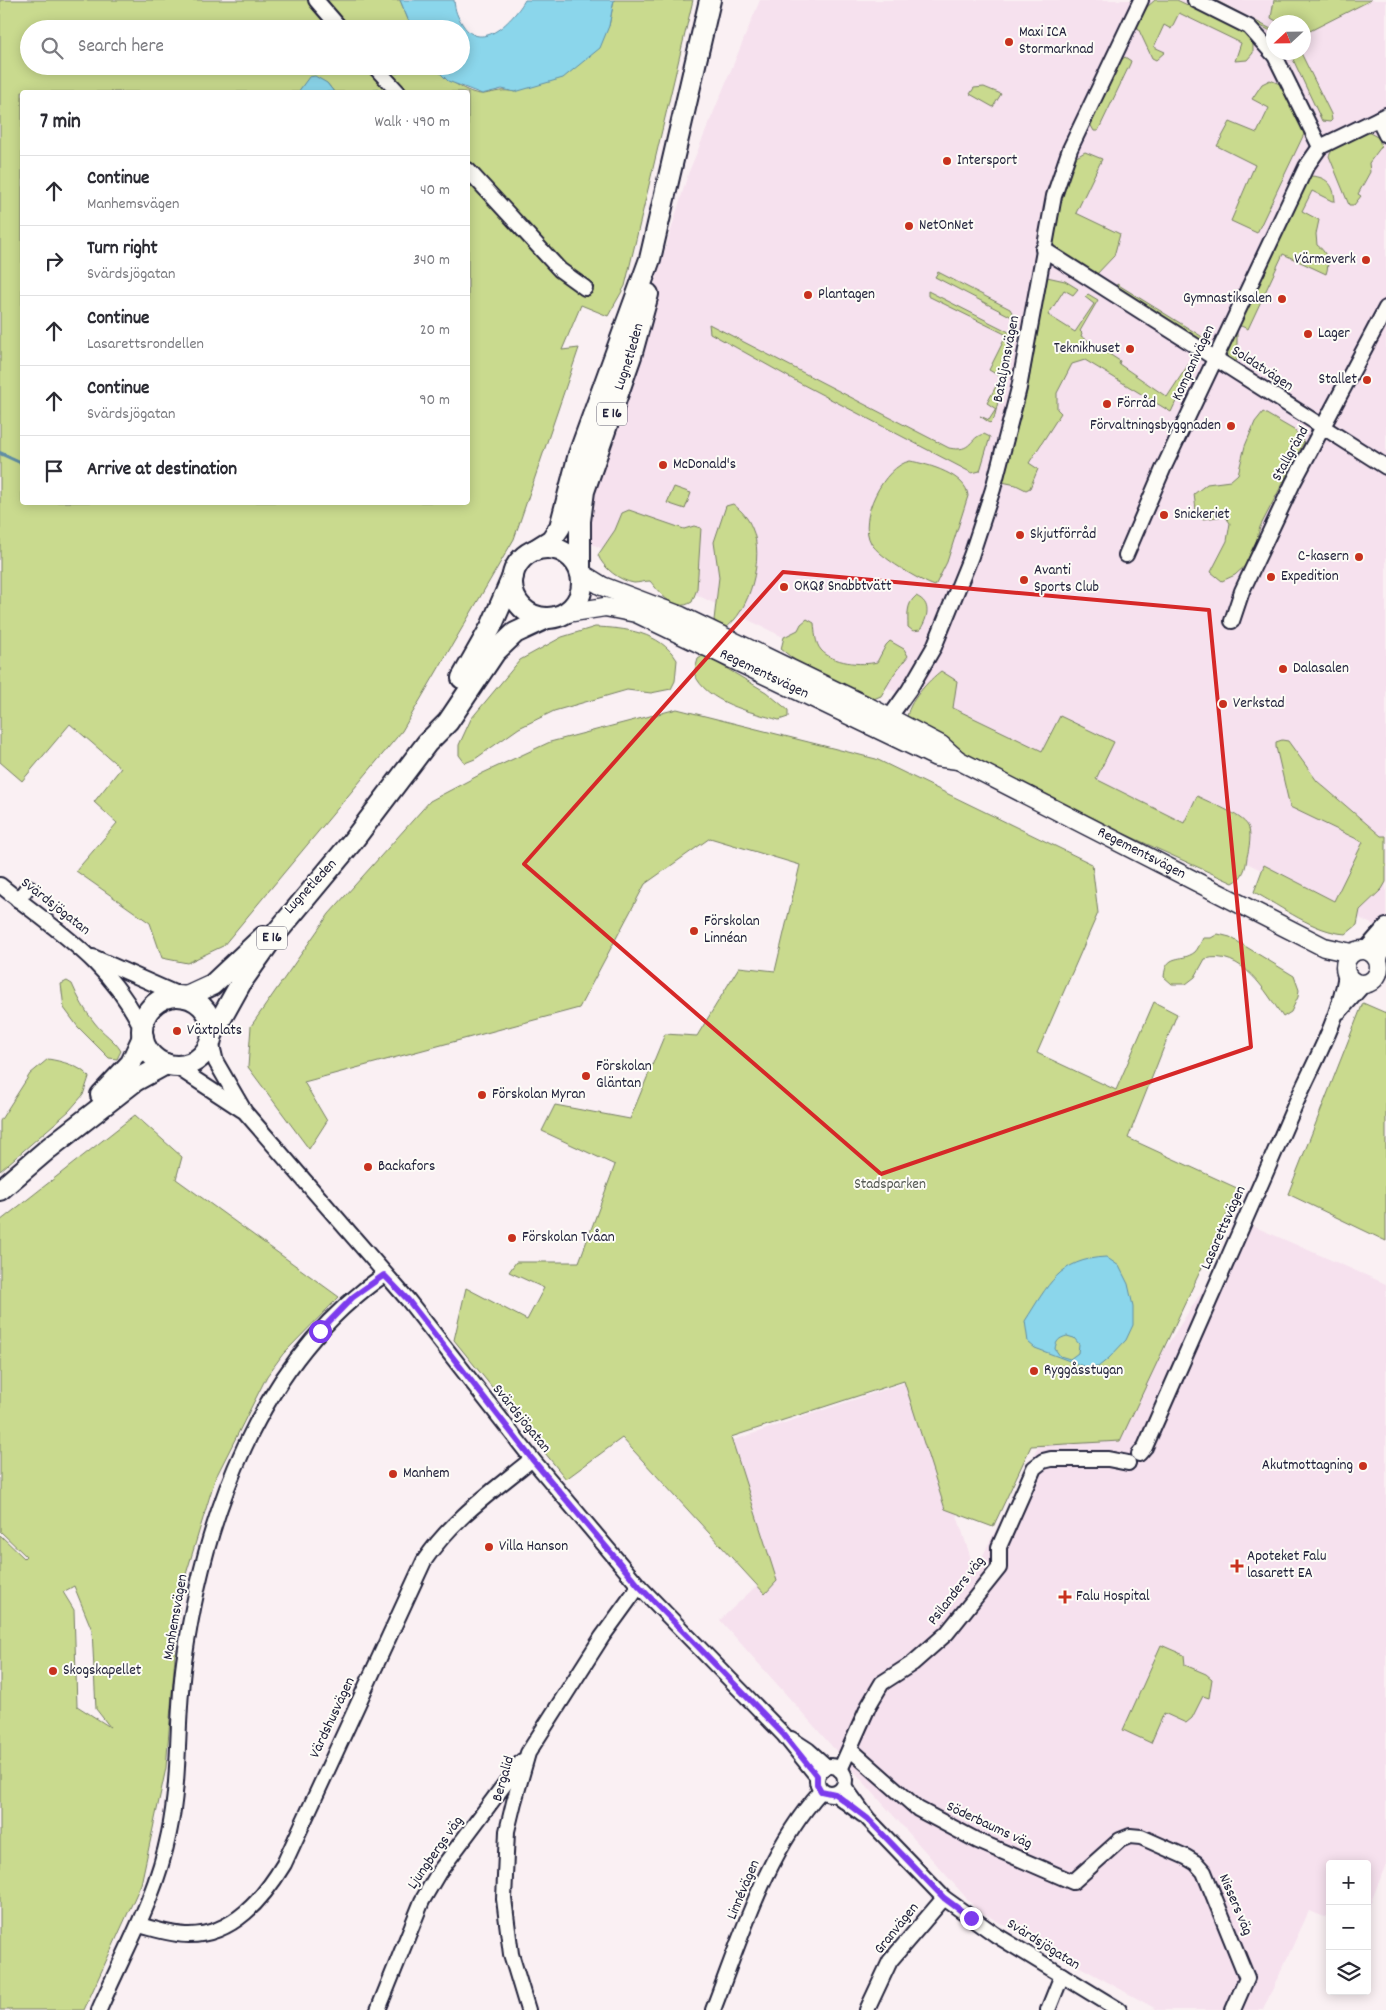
<!DOCTYPE html>
<html lang="en">
<head>
<meta charset="utf-8">
<style>
  body { margin:0; font-family:Dekko,sans-serif; background:#f2f2f3; color:#2b2b33 }
  .controls { position:absolute; right:15px; bottom:15px; display:grid; overflow:hidden; border-radius:5px; box-shadow:0 2px 12px #0003 }
  .controls button { width:45px; height:45px; display:grid; place-items:center; padding:0; border:0; border-bottom:1px solid #e1e1e2; background:#fff; color:#2b2b33; font:25px sans-serif }
  .compass { position:absolute; left:1266px; top:15px; width:45px; height:45px; border-radius:50%; background:#fff; box-shadow:0 2px 12px #0003; rotate:248deg }
  .stop { position:absolute; width:15px; height:15px; margin:-11px; border:4px solid #7c3aed; border-radius:50%; background:#fff }
  .stop.end { background:#7c3aed; border-color:#fff; box-shadow:0 1px 5px #0008 }
  .list { margin:0; padding:0; list-style:none }
  h2 { display:flex; justify-content:space-between; align-items:center; height:65px; margin:0; padding:0 20px; font-size:21px }
  h2 small { font-size:16px; font-weight:400; color:#7c7c81 }
  .list li { display:grid; grid-template-columns:32px 1fr auto; gap:15px; align-items:center; box-sizing:border-box; height:70px; padding:0 20px; border-top:1px solid #e1e1e2 }
  .list b { display:block; font-size:19px; white-space:nowrap }
  .list p { margin:0; font-size:16px; white-space:nowrap; color:#7c7c81 }
  .list em { font-size:16px; font-style:normal; color:#7c7c81 }
  .icon { flex:none; width:28px; height:28px; fill:none; stroke:currentColor; stroke-width:2; stroke-linecap:round; stroke-linejoin:round }
  .map { position:relative; flex:none; width:1386px; height:2010px; overflow:hidden }
  .search { position:absolute; background:#fff; box-shadow:0 2px 12px #0003; left:20px; top:20px; width:450px; height:55px; display:flex; align-items:center; gap:12px; box-sizing:border-box; padding:0 18px; border-radius:28px; color:#7c7c81; font-size:19px }
  .panel { position:absolute; background:#fff; box-shadow:0 2px 12px #0003; left:20px; top:90px; width:450px; height:415px; border-radius:5px }
  .map>svg:first-child { display:block }
  .built { fill:#f6e1ee; fill-rule:evenodd }
  .green { fill:#c9da8e; stroke:#767e64; fill-rule:evenodd }
  .water { fill:#8bd6eb; stroke:#618ea5; fill-rule:evenodd }
  .lines { fill:none; stroke-linecap:round; stroke-linejoin:round }
  .stream { stroke:#618ea5; stroke-width:4 }
  .minor-casing { stroke:#22223b; stroke-width:18 }
  .major-casing { stroke:#22223b; stroke-width:21 }
  .highway-casing { stroke:#22223b; stroke-width:24 }
  .minor { stroke:#fdfcf7; stroke-width:14 }
  .major { stroke:#fdfcf7; stroke-width:18 }
  .highway { stroke:#fdfcf7; stroke-width:20 }
  .route { stroke:#7c3aed; stroke-width:6 }
  .marked { fill:none; stroke:#d62828; stroke-width:4; stroke-linejoin:round }
  .poi-dot { fill:#c8321e; stroke:#fdfcf7; stroke-width:2 }
  .labels { text-anchor:middle; dominant-baseline:central; stroke-width:4; stroke-linejoin:round; paint-order:stroke }
  .shield { fill:#fdfcf7; stroke:#646373; stroke-width:1 }
  .shield-label { font-size:14px; font-weight:bold; fill:#22223b }
  .poi-label { font-size:15px; fill:#22223b; stroke:#fdfcf7; text-anchor:start }
  .street-label { font-size:15px; fill:#22223b; stroke:#fdfcf7 }
  .park-label { font-size:15px; fill:#545954; stroke:#fdfcf7 }
</style>
</head>
<body>
<div class="map">
<svg width="1386" height="2010" viewBox="0 0 1386 2010">
  <rect width="100%" height="100%" fill="#faf0f3"/>
  <filter id="ink" filterUnits="userSpaceOnUse"><feTurbulence type="fractalNoise" baseFrequency=".02" numOctaves="2"/><feDisplacementMap in="SourceGraphic" scale="10" xChannelSelector="R" yChannelSelector="G"/><feConvolveMatrix kernelMatrix="1 2 1 2 8 2 1 2 1" color-interpolation-filters="sRGB"/></filter>
  <g filter="url(#ink)">
    <!-- built -->
    <g class="built">
      <path d="M760,0H1386V931L578,537L688,174ZM1274,22H1304V52H1274Z"/>
      <polygon points="1246,1223 1386,1284 1386,1864 1367,1912 1367,1864 1330,1864 1330,1919 1309,1911 1263,2010 1158,2010 977,1910 720,1620 768,1575 722,1444 913,1380 975,1571 1043,1437 1120,1418"/>
    </g>
    <!-- green -->
    <g class="green">
      <path d="M0,0H400L412,29H29V66H433C444,77 468,95 484,94C496,92 503,89 515,92L609,26L614,0H693L625,286L608,316L581,305L562,350L579,348L514,539L402,731L223,946L187,963L162,958L150,923L76,871L117,823L94,802L121,768L70,724L22,781L0,762ZM327,83L334,92H468V502H22V92H298Z"/>
      <polygon points="1155,0 1177,0 1236,28 1253,40 1253,53 1247,60 1235,61 1241,43 1179,13 1171,29 1164,25 1154,47 1165,52 1156,60 1152,58 1137,26 1147,7"/>
      <polygon points="1206,0 1215,0 1273,30 1273,32"/>
      <polygon points="1274,0 1371,0 1304,34 1304,22 1278,22 1271,18"/>
      <polygon points="1290,53 1301,53 1331,114 1332,120 1330,122 1322,121"/>
      <polygon points="1125,57 1131,61 1130,64 1098,131 1094,131 1090,124 1121,60"/>
      <polygon points="1270,80 1280,84 1298,118 1304,134 1257,233 1231,221 1255,165 1217,146 1230,122 1257,133 1269,108 1252,99 1262,84"/>
      <polygon points="984,87 1001,94 993,107 970,94 974,88"/>
      <polygon points="1368,132 1379,138 1381,147 1369,163 1370,172 1358,194 1361,196 1354,205 1349,205 1329,156 1332,150"/>
      <path d="M1085,152L1102,159L1076,213L1120,234L1114,256L1095,276C1086,270 1061,258 1056,249C1045,232 1067,178 1073,159Z"/>
      <path d="M1309,176C1326,176 1334,184 1335,201H1332L1312,191L1302,211L1319,220L1316,234L1317,245C1327,252 1330,263 1326,274L1283,254L1248,329L1241,326L1237,329V361L1232,362L1228,358L1227,346Z"/>
      <polygon points="938,272 1010,309 1014,316 1012,317 935,277"/>
      <polygon points="1047,277 1065,281 1078,289 1073,295 1064,290 1048,315 1075,332 1094,304 1085,297 1088,294 1098,300 1080,331 1082,333 1081,336 1120,361 1119,364 1167,397 1190,362 1194,363 1171,412 1085,360 1072,364 1057,393 1057,409 1061,413 1029,463 1038,469 1030,488 1026,490 1016,485 1002,482 1026,396"/>
      <polygon points="1117,284 1201,336 1204,340 1200,342 1116,289"/>
      <polygon points="928,291 1009,332 1011,337 928,296"/>
      <path d="M709,324L949,448C973,453 969,437 984,434L990,437L980,471L972,473L796,381L710,333Z"/>
      <polygon points="1004,340 1010,343 1010,350 994,419 990,423 980,416 989,420 996,409 987,403 1001,377 989,370"/>
      <polygon points="1263,412 1294,430 1304,442 1260,527 1254,550 1246,565 1235,575 1222,581 1211,572 1227,541 1230,523 1225,516 1203,519 1196,510 1194,494 1207,484 1230,481 1238,474 1245,446 1255,422"/>
      <path d="M910,461C928,464 967,475 968,496L947,562L935,586C920,581 879,557 871,543C857,519 884,466 910,461Z"/>
      <polygon points="674,487 691,493 685,509 667,503"/>
      <path d="M733,504C742,511 748,518 752,528C765,556 750,613 724,629L714,620L719,577L714,542L726,506Z"/>
      <path d="M629,510L684,529L694,526L701,528L697,589L692,602C674,613 661,594 650,581C645,581 639,583 634,583C620,581 603,568 598,555L615,530L622,513Z"/>
      <path d="M916,596C932,603 928,617 920,630L913,631L908,627C908,615 906,604 916,596Z"/>
      <path d="M807,619L814,623C815,632 815,643 821,650C832,663 862,666 877,662L886,645L890,641L904,649L908,656L894,674L881,696L871,700L806,669L781,649L784,637L798,630L801,624Z"/>
      <path d="M595,627C625,628 660,632 677,660L675,681L671,689L651,693L627,690L554,711L519,728L475,759L465,763L459,755V745L471,719L520,660L562,637Z"/>
      <path d="M704,655L766,692L788,710V717L779,720C751,712 706,703 694,673L698,659Z"/>
      <path d="M941,671L957,681L953,708L1042,751L1060,716L1114,742L1096,779L1184,823L1197,796C1210,803 1241,814 1248,826C1252,833 1249,849 1247,857C1246,868 1243,878 1233,883L1014,784L907,719C907,703 929,680 941,671Z"/>
      <polygon points="677,709 876,759 1092,864 1098,913 1037,1053 1116,1090 1154,1002 1177,1014 1128,1138 1239,1189 1120,1441 1031,1446 993,1527 945,1509 904,1381 731,1437 777,1581 765,1594 622,1438 566,1479 454,1340 466,1288 527,1320 544,1288 509,1272 516,1262 579,1262 615,1165 542,1131 555,1105 630,1119 665,1034 697,1036 739,967 775,971 800,865 710,838 645,884 579,1008 304,1082 327,1121 309,1149 248,1067 251,1026 329,914 430,801 483,773 550,742"/>
      <path d="M1282,740L1288,741L1317,781L1381,836H1386V882L1382,889L1360,910L1357,925L1346,934C1314,932 1282,907 1254,892L1264,865L1334,901L1363,842L1290,807L1276,747V742Z"/>
      <path d="M1218,934L1230,937L1294,976L1299,990L1298,997L1291,1012L1283,1017C1266,992 1242,949 1205,959L1195,977L1186,984H1172L1164,977C1166,952 1181,963 1195,952C1198,949 1201,942 1203,938H1211Z"/>
      <path d="M67,981L72,984C78,998 85,1011 94,1022C103,1034 114,1039 121,1051L117,1059L109,1058L78,1027L64,1008L61,984Z"/>
      <polygon points="1363,1003 1386,1013 1386,1241 1288,1194"/>
      <path d="M48,1059C61,1061 81,1066 89,1077L83,1095L69,1111L0,1171V1121L30,1074Z"/>
      <path d="M135,1115L182,1157L176,1179L339,1297L283,1354L267,1376L215,1479L180,1594L166,1768L141,1884L84,2010H0V1535L24,1558L26,1556L0,1531V1221ZM74,1586L92,1630L96,1709L110,1727L77,1706L74,1610L63,1592Z"/>
      <polygon points="1161,1645 1184,1655 1185,1665 1206,1674 1212,1679 1209,1698 1203,1696 1192,1718 1186,1723 1164,1713 1151,1743 1123,1730"/>
    </g>
    <!-- water -->
    <g class="water">
      <path d="M400,0H454C455,11 457,16 463,25C482,54 514,19 525,0H614L609,26L600,48L563,78L515,92L502,89L482,94L448,81L433,66H461V29H412Z"/>
      <polygon points="315,76 327,83 334,92 298,92 309,77"/>
      <path d="M1106,1257L1119,1266L1128,1284L1133,1306V1325L1126,1340L1109,1358L1098,1367L1088,1368L1035,1348L1028,1342L1025,1321C1048,1285 1059,1259 1106,1257ZM1067,1336L1074,1338L1079,1344L1078,1353L1070,1359L1060,1356L1055,1349C1056,1341 1059,1338 1067,1336Z"/>
    </g>
    <g class="lines">
      <!-- stream -->
      <g class="stream">
        <polyline points="397,72 405,66"/>
        <polyline points="374,92 377,90"/>
        <polyline points="0,453 22,463"/>
      </g>
      <defs>
        <g id="minor">
          <polyline points="316,0 341,29"/>
          <polyline points="1195,0 1249,27 1275,56 1320,147"/>
          <polyline points="374,66 398,92"/>
          <polyline points="1378,119 1386,135"/>
          <polyline points="468,170 560,270 585,288"/>
          <polyline points="1043,249 1386,467"/>
          <polyline points="1126,555 1163,469 1306,167 1320,147 1386,115"/>
          <polyline points="1232,621 1242,591 1293,483 1386,308"/>
          <polyline points="889,718 909,690 934,647 971,556 993,489 1019,388 1054,196 1070,149 1141,0"/>
          <path d="M0,885C55,930 111,962 142,1029"/>
          <polyline points="18,900 28,887"/>
          <polyline points="1365,950 1386,926"/>
          <polyline points="93,957 179,995"/>
          <polyline points="1379,965 1386,931"/>
          <polyline points="1340,1011 1364,984"/>
          <polyline points="211,1041 216,1062 245,1112 408,1300 532,1459 639,1586 784,1735 817,1776"/>
          <polyline points="175,1066 242,1110"/>
          <path d="M1139,1454L1145,1447C1194,1335 1244,1224 1292,1112C1311,1067 1338,1024 1346,975"/>
          <polyline points="791,1739 808,1750 827,1767"/>
          <polyline points="850,1749 918,1809 978,1841 1073,1882 1120,1840 1130,1836 1141,1837 1186,1857 1196,1863 1204,1872 1247,1978 1233,2010"/>
          <circle cx="831" cy="1780" r="14"/>
          <polyline points="840,1770 869,1705 882,1683 913,1663 947,1633 999,1568 999,1547 1034,1468 1043,1461 1051,1459 1108,1459 1128,1463"/>
          <polyline points="844,1786 868,1819 944,1898 996,1935 1119,2010"/>
          <polyline points="835,1794 863,1815"/>
          <path d="M139,1925C155,1929 172,1935 189,1935C233,1935 263,1899 284,1864L424,1561C452,1519 493,1491 532,1459"/>
          <path d="M99,2010C125,1950 156,1898 169,1833C181,1776 176,1719 184,1662C204,1518 259,1361 384,1275"/>
          <polyline points="378,2010 422,1901 439,1872 522,1761"/>
          <polyline points="528,2010 511,1954 504,1899 507,1831 514,1802 528,1753 602,1637 639,1586"/>
          <path d="M713,2010C742,1935 766,1852 821,1791"/>
          <polyline points="867,2010 890,1961 944,1898"/>
          <polyline points="1048,2010 1062,1975"/>
        </g>
        <g id="major">
          <path id="s1" d="M581,573L602,586L681,616L865,705L941,745L958,760L1324,947L1351,953"/>
          <path id="s2" d="M567,613L605,607L636,613L936,757L958,760"/>
          <circle cx="1362" cy="967" r="17"/>
        </g>
        <g id="highway">
          <circle cx="547" cy="583" r="35"/>
          <polyline points="535,550 551,540 560,527 579,454 650,259 710,0"/>
          <path id="s3" d="M580,568V521L584,491L631,356L648,294"/>
          <polyline points="462,678 491,627 513,576"/>
          <circle cx="177" cy="1031" r="35"/>
          <polyline points="186,997 212,985 263,937"/>
          <polyline points="213,1033 242,981 273,937 352,842 427,743 448,722 495,652 515,633 545,619"/>
          <polyline points="101,1095 131,1063 143,1037"/>
          <polyline points="0,1190 49,1148 135,1081 166,1064"/>
        </g>
      </defs>
      <!-- minor casing -->
      <use href="#minor" class="minor-casing"/>
      <!-- major casing -->
      <use href="#major" class="major-casing"/>
      <!-- highway casing -->
      <use href="#highway" class="highway-casing"/>
      <!-- minor -->
      <use href="#minor" class="minor"/>
      <!-- major -->
      <use href="#major" class="major"/>
      <!-- highway -->
      <use href="#highway" class="highway"/>
    </g>
  </g>
  <g class="lines" filter="url(#ink)">
    <!-- route -->
    <polyline class="route" points="320,1331 353,1297 384,1275 408,1300 532,1459 639,1586 784,1735 817,1776 817,1784 821,1791 835,1794 868,1819 944,1898 971,1918"/>
  </g>
  <!-- marked area -->
  <path class="marked" d="M783,572L1209,610L1251,1047L881,1174L524,864Z"/>
  <!-- markers -->
  <g class="poi-dot">
    <circle cx="1009" cy="42" r="5"/>
    <circle cx="947" cy="161" r="5"/>
    <circle cx="909" cy="226" r="5"/>
    <circle cx="1366" cy="260" r="5"/>
    <circle cx="808" cy="295" r="5"/>
    <circle cx="1282" cy="299" r="5"/>
    <circle cx="1308" cy="334" r="5"/>
    <circle cx="1130" cy="349" r="5"/>
    <circle cx="1367" cy="380" r="5"/>
    <circle cx="1107" cy="404" r="5"/>
    <circle cx="1231" cy="426" r="5"/>
    <circle cx="663" cy="465" r="5"/>
    <circle cx="1164" cy="515" r="5"/>
    <circle cx="1020" cy="535" r="5"/>
    <circle cx="1359" cy="557" r="5"/>
    <circle cx="1271" cy="577" r="5"/>
    <circle cx="1024" cy="580" r="5"/>
    <circle cx="784" cy="587" r="5"/>
    <circle cx="1283" cy="669" r="5"/>
    <circle cx="1223" cy="704" r="5"/>
    <circle cx="694" cy="931" r="5"/>
    <circle cx="177" cy="1031" r="5"/>
    <circle cx="586" cy="1076" r="5"/>
    <circle cx="482" cy="1095" r="5"/>
    <circle cx="368" cy="1167" r="5"/>
    <circle cx="512" cy="1238" r="5"/>
    <circle cx="1034" cy="1371" r="5"/>
    <circle cx="1363" cy="1466" r="5"/>
    <circle cx="393" cy="1474" r="5"/>
    <circle cx="489" cy="1547" r="5"/>
    <path d="M1234.5 1558.5h5v5h5v5h-5v5h-5v-5h-5v-5h5z"/>
    <path d="M1062.5 1589.5h5v5h5v5h-5v5h-5v-5h-5v-5h5z"/>
    <circle cx="53" cy="1671" r="5"/>
  </g>
  <g class="labels">
    <!-- shield labels -->
    <g class="shield">
      <rect x="597" y="402.5" width="30" height="23" rx="4"/>
      <rect x="257" y="926.5" width="30" height="23" rx="4"/>
    </g>
    <g class="shield-label">
      <text x="612" y="414">E 16</text>
      <text x="272" y="938">E 16</text>
    </g>
    <!-- poi labels -->
    <g class="poi-label">
      <text x="1019" y="33">Maxi ICA<tspan x="1019" dy="17">Stormarknad</tspan></text>
      <text x="957" y="161">Intersport</text>
      <text x="919" y="226">NetOnNet</text>
      <text x="1356" y="260" text-anchor="end">Värmeverk</text>
      <text x="818" y="295">Plantagen</text>
      <text x="1272" y="299" text-anchor="end">Gymnastiksalen</text>
      <text x="1318" y="334">Lager</text>
      <text x="1120" y="349" text-anchor="end">Teknikhuset</text>
      <text x="1357" y="380" text-anchor="end">Stallet</text>
      <text x="1117" y="404">Förråd</text>
      <text x="1221" y="426" text-anchor="end">Förvaltningsbyggnaden</text>
      <text x="673" y="465">McDonald's</text>
      <text x="1174" y="515">Snickeriet</text>
      <text x="1030" y="535">Skjutförråd</text>
      <text x="1349" y="557" text-anchor="end">C-kasern</text>
      <text x="1034" y="571">Avanti<tspan x="1034" dy="17">Sports Club</tspan></text>
      <text x="1281" y="577">Expedition</text>
      <text x="794" y="587">OKQ8 Snabbtvätt</text>
      <text x="1293" y="669">Dalasalen</text>
      <text x="1233" y="704">Verkstad</text>
      <text x="704" y="922">Förskolan<tspan x="704" dy="17">Linnéan</tspan></text>
      <text x="187" y="1031">Växtplats</text>
      <text x="596" y="1067">Förskolan<tspan x="596" dy="17">Gläntan</tspan></text>
      <text x="492" y="1095">Förskolan Myran</text>
      <text x="378" y="1167">Backafors</text>
      <text x="522" y="1238">Förskolan Tvåan</text>
      <text x="1044" y="1371">Ryggåsstugan</text>
      <text x="1353" y="1466" text-anchor="end">Akutmottagning</text>
      <text x="403" y="1474">Manhem</text>
      <text x="499" y="1547">Villa Hanson</text>
      <text x="1247" y="1557">Apoteket Falu<tspan x="1247" dy="17">lasarett EA</tspan></text>
      <text x="1076" y="1597">Falu Hospital</text>
      <text x="63" y="1671">Skogskapellet</text>
    </g>
    <!-- street labels -->
    <g class="street-label">
      <text stroke="none"><textPath href="#s3" startOffset="219">Lugnetleden</textPath></text>
      <text transform="translate(1007 359) rotate(-79)">Bataljonsvägen</text>
      <text transform="translate(1194 363) rotate(-65)">Kompanivägen</text>
      <text transform="translate(1262 369) rotate(33)">Soldatvägen</text>
      <text transform="translate(1291 454) rotate(-61)">Stallgränd</text>
      <text stroke="none"><textPath href="#s2" startOffset="212">Regementsvägen</textPath></text>
      <text stroke="none"><textPath href="#s1" startOffset="628">Regementsvägen</textPath></text>
      <text transform="translate(311 887) rotate(-47)">Lugnetleden</text>
      <text transform="translate(55 907) rotate(38)">Svärdsjögatan</text>
      <text transform="translate(1224 1228) rotate(-66)">Lasarettsvägen</text>
      <text transform="translate(521 1419) rotate(51)">Svärdsjögatan</text>
      <text transform="translate(957 1591) rotate(-52)">Psilanders väg</text>
      <text transform="translate(176 1617) rotate(-80)">Manhemsvägen</text>
      <text transform="translate(333 1718) rotate(-65)">Värdshusvägen</text>
      <text transform="translate(504 1779) rotate(-74)">Bergalid</text>
      <text transform="translate(989 1826) rotate(25)">Söderbaums väg</text>
      <text transform="translate(436 1853) rotate(-55)">Ljungbergs väg</text>
      <text transform="translate(744 1890) rotate(-67)">Linnévägen</text>
      <text transform="translate(1235 1905) rotate(67)">Nissers väg</text>
      <text transform="translate(897 1929) rotate(-51)">Granvägen</text>
      <text transform="translate(1043 1945) rotate(32)">Svärdsjögatan</text>
    </g>
    <!-- park labels -->
    <g class="park-label">
      <text x="890" y="1185">Stadsparken</text>
    </g>
  </g>
</svg>
<div class="controls">
<button>+</button>
<button>−</button>
<button><svg class="icon" aria-label="layers" viewBox="0 0 24 24"><path d="M12 4l9 5-9 5-9-5zM3 14l9 5 9-5"/></svg></button>
</div>
<svg class="compass" viewBox="-18 -18 36 36"><path d="M0-13l5 13h-10z" fill="#e53935"/><path d="M0 13l5-13h-10z" fill="#7c7c81"/></svg>
<div class="stop" style="left:320px;top:1331px"></div>
<div class="stop end" style="left:971px;top:1918px"></div>
<div class="search"><svg class="icon" aria-label="search" viewBox="0 0 24 24"><circle cx="10" cy="10" r="6"/><path d="M15 15l6 6"/></svg>Search here</div>
<section class="panel">
<h2>7 min<small>Walk · 490 m</small></h2>
<ul class="list">
<li><svg class="icon" aria-label="ahead" viewBox="0 0 24 24"><path d="M12 20V5M6 11l6-6 6 6"/></svg><div><b>Continue</b><p>Manhemsvägen</p></div><em>40 m</em></li>
<li><svg class="icon" aria-label="right" viewBox="0 0 24 24"><path d="M7 20v-9h11M14 6l5 5-5 5"/></svg><div><b>Turn right</b><p>Svärdsjögatan</p></div><em>340 m</em></li>
<li><svg class="icon" aria-label="ahead" viewBox="0 0 24 24"><path d="M12 20V5M6 11l6-6 6 6"/></svg><div><b>Continue</b><p>Lasarettsrondellen</p></div><em>20 m</em></li>
<li><svg class="icon" aria-label="ahead" viewBox="0 0 24 24"><path d="M12 20V5M6 11l6-6 6 6"/></svg><div><b>Continue</b><p>Svärdsjögatan</p></div><em>90 m</em></li>
<li><svg class="icon" aria-label="arrive" viewBox="0 0 24 24"><path d="M6 21V4h12l-3 4 3 4H6"/></svg><div><b>Arrive at destination</b></div></li>
</ul>
</section>
</div>
</body>
</html>
